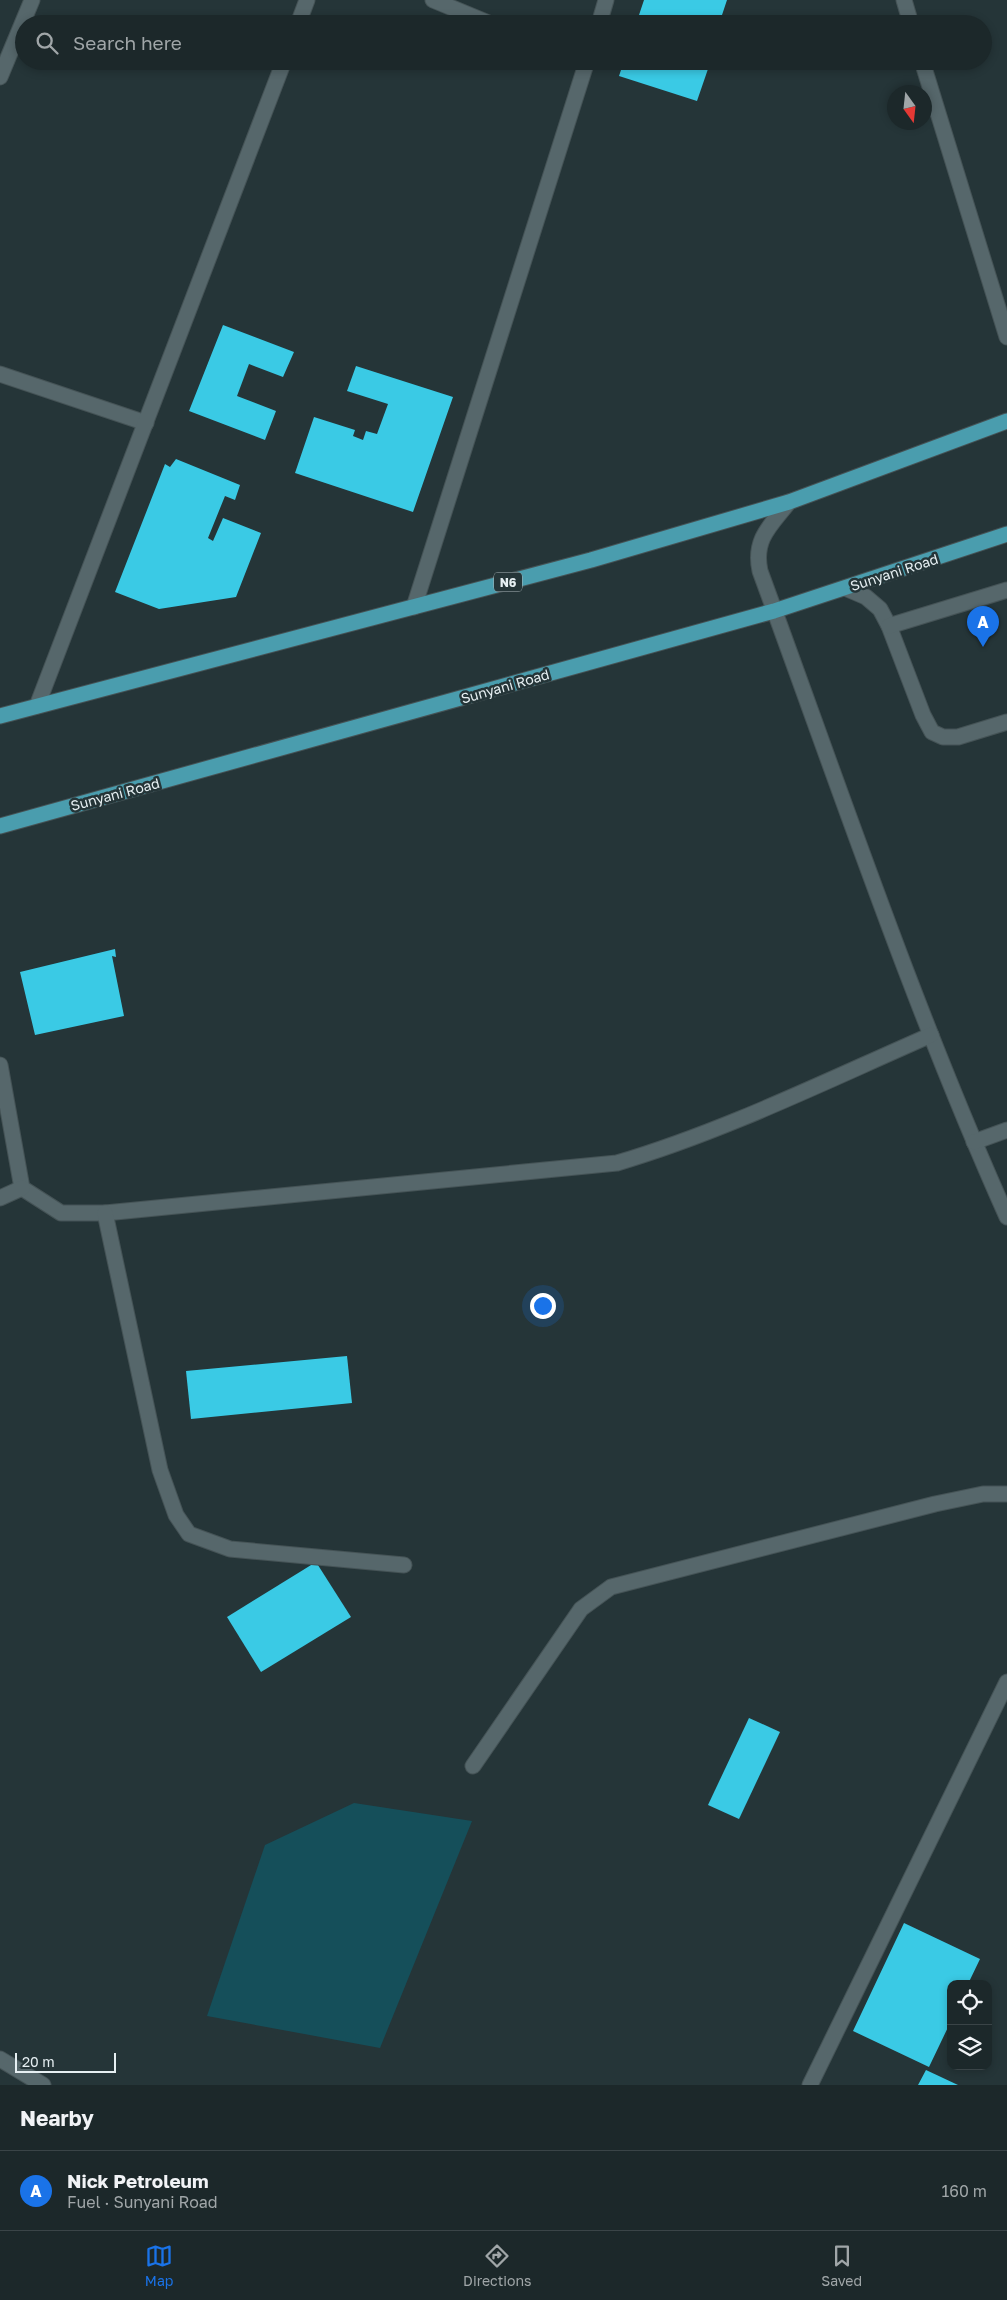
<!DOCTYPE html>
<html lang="en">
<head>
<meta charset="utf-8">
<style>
  body { margin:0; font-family:"Golos Text",sans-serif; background:#293436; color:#f1f3f6 }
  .controls { position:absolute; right:15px; bottom:15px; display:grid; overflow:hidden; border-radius:10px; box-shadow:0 2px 8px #0003 }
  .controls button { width:45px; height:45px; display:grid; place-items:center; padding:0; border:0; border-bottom:1px solid #3a4447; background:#1c282a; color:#f1f3f6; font:25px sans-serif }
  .compass { position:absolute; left:887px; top:85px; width:45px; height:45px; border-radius:50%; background:#1c282a; box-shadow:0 2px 8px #0003; rotate:165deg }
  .scale { position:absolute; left:15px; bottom:12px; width:101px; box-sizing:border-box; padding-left:5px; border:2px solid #e6eff2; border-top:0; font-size:14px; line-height:18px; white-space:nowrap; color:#e6eff2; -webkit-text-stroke:4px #253538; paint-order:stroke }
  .you { position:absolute; left:542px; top:1305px; width:18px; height:18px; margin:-12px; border:4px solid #fff; border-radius:50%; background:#1a73e8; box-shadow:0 0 0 8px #1a73e833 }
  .badge { display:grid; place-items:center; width:32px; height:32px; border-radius:50%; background:#1a73e8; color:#fff; font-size:16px; font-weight:700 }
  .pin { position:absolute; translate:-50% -41px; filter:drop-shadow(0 1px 2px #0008) }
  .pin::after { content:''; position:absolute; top:26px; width:18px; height:15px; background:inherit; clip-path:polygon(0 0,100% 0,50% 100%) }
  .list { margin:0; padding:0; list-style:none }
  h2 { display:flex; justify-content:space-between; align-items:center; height:65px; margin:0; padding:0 20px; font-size:21px }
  h2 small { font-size:16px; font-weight:400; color:#a0a6a8 }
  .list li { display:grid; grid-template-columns:32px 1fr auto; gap:15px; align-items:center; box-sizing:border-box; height:80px; padding:0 20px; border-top:1px solid #3a4447 }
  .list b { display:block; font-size:19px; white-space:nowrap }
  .list p { margin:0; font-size:16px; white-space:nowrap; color:#a0a6a8 }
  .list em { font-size:16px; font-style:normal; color:#a0a6a8 }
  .icon { flex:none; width:28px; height:28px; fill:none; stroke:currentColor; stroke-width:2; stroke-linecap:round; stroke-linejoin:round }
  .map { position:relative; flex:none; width:1007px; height:2085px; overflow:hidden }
  .search { position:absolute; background:#1c282a; box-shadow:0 2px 8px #0003; left:15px; right:15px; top:15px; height:55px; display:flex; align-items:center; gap:12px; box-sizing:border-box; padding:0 18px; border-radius:28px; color:#a0a6a8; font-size:19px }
  .sheet { height:145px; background:#1c282a }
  nav { display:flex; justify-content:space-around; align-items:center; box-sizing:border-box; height:70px; border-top:1px solid #3a4447; background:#1c282a; font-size:14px; color:#a0a6a8 }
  nav a { display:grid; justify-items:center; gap:2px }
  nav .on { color:#1a73e8 }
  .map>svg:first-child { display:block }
  .green { fill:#154f5a }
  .building { fill:#3acae5 }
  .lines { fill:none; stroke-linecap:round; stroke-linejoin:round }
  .minor-casing { stroke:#455356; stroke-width:17 }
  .major-casing { stroke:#455356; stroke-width:17 }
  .minor { stroke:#56676b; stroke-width:15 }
  .major { stroke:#4a9dae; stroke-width:15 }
  .labels { text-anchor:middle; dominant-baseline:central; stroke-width:5; stroke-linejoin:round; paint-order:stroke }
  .shield { fill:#253538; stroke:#acb7ba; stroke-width:1 }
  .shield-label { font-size:12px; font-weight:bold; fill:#e6eff2 }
  .street-label { font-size:14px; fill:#e6eff2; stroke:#253538 }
</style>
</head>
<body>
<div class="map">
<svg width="1007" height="2085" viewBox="0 0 1007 2085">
  <rect width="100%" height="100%" fill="#253538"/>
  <!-- green -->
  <polygon class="green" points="354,1803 472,1821 380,2048 207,2016 265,1845"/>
  <!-- building -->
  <g class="building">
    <polygon points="644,0 727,0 719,24 636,24"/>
    <polygon points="624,61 692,61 709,66 697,101 619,76"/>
    <polygon points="223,325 294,352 283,377 249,364 237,396 276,411 265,440 189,411"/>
    <polygon points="356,366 453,397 413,512 295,473 314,417 355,430 353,436 363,440 366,431 377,434 388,404 347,391"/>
    <polygon points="176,459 240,485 235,500 225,496 208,538 213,541 223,518 261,533 236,597 159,609 115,592 165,464 170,467"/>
    <polygon points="115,949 116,957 112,956 124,1016 35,1035 20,972"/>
    <polygon points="347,1356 352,1403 191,1419 186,1371"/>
    <polygon points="316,1562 351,1617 261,1672 227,1617"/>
    <polygon points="749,1718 780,1732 739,1819 708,1805"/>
    <polygon points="904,1923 980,1959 968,1984 951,1984 951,2021 929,2067 853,2031"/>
    <polygon points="926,2070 958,2085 918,2085"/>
  </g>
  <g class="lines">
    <defs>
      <g id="minor">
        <polyline points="433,0 491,24"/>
        <polyline points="904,0 911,24"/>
        <polyline points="298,24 307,0"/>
        <polyline points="599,24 606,0"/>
        <polyline points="922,61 1007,337"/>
        <polyline points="0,77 32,0"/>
        <polyline points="0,374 146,423"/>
        <path d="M789,502C771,525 753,539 760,571C839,786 913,1007 1007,1217"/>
        <polyline points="845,588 866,597 880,609 889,626 923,715 932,732 943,737 958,737 1007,722"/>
        <polyline points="414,607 587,61"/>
        <polyline points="889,626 1007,590"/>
        <polyline points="37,706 284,61"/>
        <path d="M0,1065L22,1188L61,1213H105L617,1163C725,1131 828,1080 931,1035"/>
        <polyline points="974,1142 1007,1130"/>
        <polyline points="0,1198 22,1188"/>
        <polyline points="105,1213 160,1470 176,1515 189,1534 230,1549 404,1565"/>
        <polyline points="473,1766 581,1609 611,1587 935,1504 983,1494 1007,1494"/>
        <polyline points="0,2059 43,2085"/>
        <polyline points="810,2085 1007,1682"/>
      </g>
      <g id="major">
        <polyline points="0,716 591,560 789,502 1007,421"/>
        <polyline points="0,826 774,611 1007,534"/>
      </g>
    </defs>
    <!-- minor casing -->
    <use href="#minor" class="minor-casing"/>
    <!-- major casing -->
    <use href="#major" class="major-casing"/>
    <!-- minor -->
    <use href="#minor" class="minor"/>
    <!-- major -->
    <use href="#major" class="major"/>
  </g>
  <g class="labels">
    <!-- shield labels -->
    <rect class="shield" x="494" y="572.5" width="28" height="19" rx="4"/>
    <g class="shield-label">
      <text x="508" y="582">N6</text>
    </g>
    <!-- street labels -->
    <g class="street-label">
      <text transform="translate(894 572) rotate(-18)">Sunyani Road</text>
      <text transform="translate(505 686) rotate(-16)">Sunyani Road</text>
      <text transform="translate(115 794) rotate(-15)">Sunyani Road</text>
    </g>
  </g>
</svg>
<div class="controls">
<button><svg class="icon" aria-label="locate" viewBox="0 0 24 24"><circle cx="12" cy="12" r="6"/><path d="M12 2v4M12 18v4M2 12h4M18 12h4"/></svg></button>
<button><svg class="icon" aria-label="layers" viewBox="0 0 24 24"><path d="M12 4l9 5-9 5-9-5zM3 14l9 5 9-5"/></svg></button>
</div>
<svg class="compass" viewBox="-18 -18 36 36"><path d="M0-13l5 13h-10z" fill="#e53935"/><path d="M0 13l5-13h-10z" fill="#a0a6a8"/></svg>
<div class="scale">20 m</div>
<div class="you"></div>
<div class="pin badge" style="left:983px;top:647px">A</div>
<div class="search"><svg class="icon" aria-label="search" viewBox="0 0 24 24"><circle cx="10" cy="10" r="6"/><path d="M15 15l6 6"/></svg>Search here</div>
</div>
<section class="sheet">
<h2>Nearby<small></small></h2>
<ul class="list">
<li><span class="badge">A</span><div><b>Nick Petroleum</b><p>Fuel · Sunyani Road</p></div><em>160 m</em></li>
</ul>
</section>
<nav>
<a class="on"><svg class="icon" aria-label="map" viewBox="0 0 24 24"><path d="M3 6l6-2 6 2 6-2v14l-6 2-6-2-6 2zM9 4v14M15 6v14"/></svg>Map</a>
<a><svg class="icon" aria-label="directions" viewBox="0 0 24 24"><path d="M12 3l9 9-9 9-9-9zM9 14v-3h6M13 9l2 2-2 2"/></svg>Directions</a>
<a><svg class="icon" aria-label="saved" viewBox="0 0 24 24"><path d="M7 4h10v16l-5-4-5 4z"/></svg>Saved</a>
</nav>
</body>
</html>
